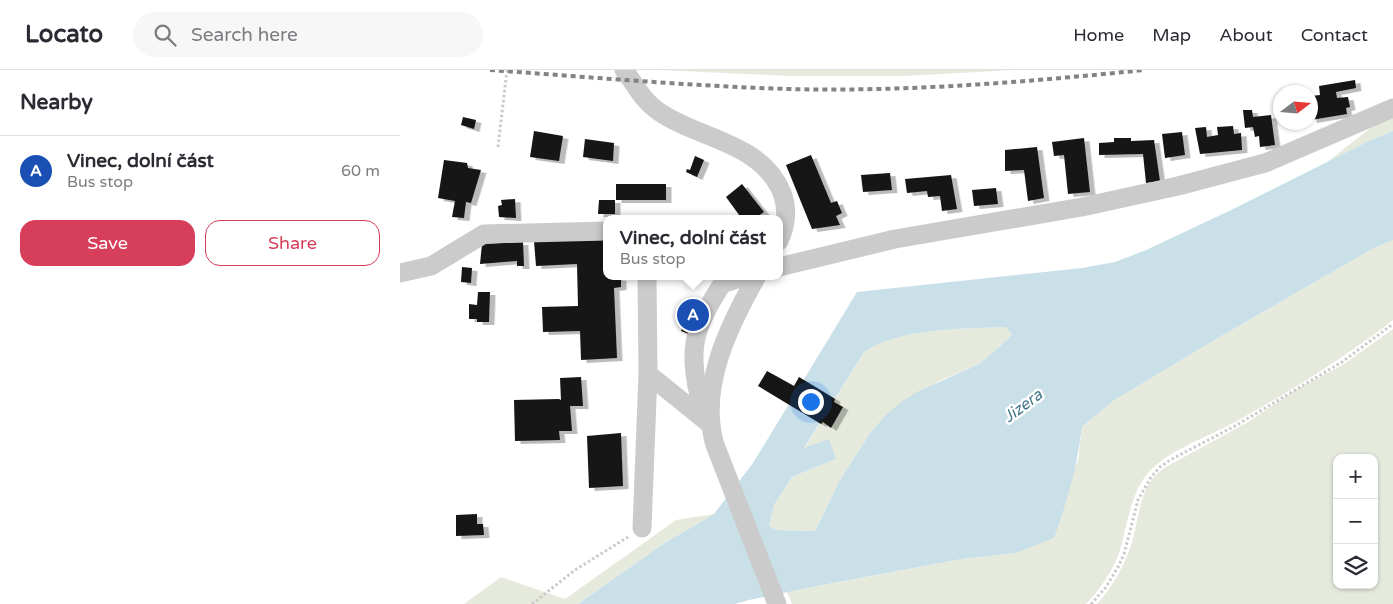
<!DOCTYPE html>
<html lang="en">
<head>
<meta charset="utf-8">
<style>
  body { margin:0; font-family:"Varela Round",sans-serif; background:#f7f7f7; color:#2b2b33 }
  .controls { position:absolute; right:15px; bottom:15px; display:grid; overflow:hidden; border-radius:10px; box-shadow:0 1px 4px #0004 }
  .controls button { width:45px; height:45px; display:grid; place-items:center; padding:0; border:0; border-bottom:1px solid #e1e1e2; background:#fff; color:#2b2b33; font:25px sans-serif }
  .compass { position:absolute; left:873px; top:15px; width:45px; height:45px; border-radius:50%; background:#fff; box-shadow:0 1px 4px #0004; rotate:74deg }
  .you { position:absolute; left:410px; top:331px; width:18px; height:18px; margin:-12px; border:4px solid #fff; border-radius:50%; background:#1a73e8; box-shadow:0 0 0 8px #1a73e833 }
  .badge { display:grid; place-items:center; width:32px; height:32px; border-radius:50%; background:#d73e59; color:#fff; font-size:16px; font-weight:700 }
  .pin { position:absolute; translate:-50% -50%; border:2px solid #fff; box-shadow:0 1px 5px #0006 }
  .popup { position:absolute; left:203px; top:145px; width:180px; height:65px; box-sizing:border-box; display:grid; place-content:center; border-radius:10px; background:#fff; filter:drop-shadow(0 1px 4px #0005); font-size:16px; white-space:nowrap; color:#7c7c81 }
  .popup b { font-size:19px; color:#2b2b33 }
  .popup::after { content:''; position:absolute; left:50%; top:100%; margin-left:-10px; border:10px solid transparent; border-top-color:#fff }
  .list { margin:0; padding:0; list-style:none }
  h2 { display:flex; justify-content:space-between; align-items:center; height:65px; margin:0; padding:0 20px; font-size:21px }
  h2 small { font-size:16px; font-weight:400; color:#7c7c81 }
  .list li { display:grid; grid-template-columns:32px 1fr auto; gap:15px; align-items:center; box-sizing:border-box; height:70px; padding:0 20px; border-top:1px solid #e1e1e2 }
  .list b { display:block; font-size:19px; white-space:nowrap }
  .list p { margin:0; font-size:16px; white-space:nowrap; color:#7c7c81 }
  .list em { font-size:16px; font-style:normal; color:#7c7c81 }
  .actions { display:flex; gap:10px; padding:15px 20px }
  .actions a { flex:1; padding:11px 0; border:1px solid #d73e59; border-radius:15px; text-align:center; font-size:18px; color:#d73e59 }
  .actions .main { background:#d73e59; color:#fff }
  .icon { flex:none; width:28px; height:28px; fill:none; stroke:currentColor; stroke-width:2; stroke-linecap:round; stroke-linejoin:round }
  .map { position:relative; flex:none; width:993px; height:534px; overflow:hidden }
  header { display:flex; align-items:center; gap:30px; box-sizing:border-box; height:70px; padding:0 25px; background:#fff; border-bottom:1px solid #e1e1e2 }
  header strong { font-size:24px }
  nav { display:flex; gap:28px; margin-inline-start:auto; font-size:18px }
  .search { width:350px; height:45px; background:#f7f7f7; display:flex; align-items:center; gap:12px; box-sizing:border-box; padding:0 18px; border-radius:28px; color:#7c7c81; font-size:19px }
  main { display:flex }
  aside { flex:1; background:#fff }
  .map>svg:first-child { display:block }
  .green { fill:#e5eadd; fill-rule:evenodd }
  .water { fill:#cae0e9; fill-rule:evenodd }
  .building { fill:#151515; filter:url(#shadow) }
  .lines { fill:none; stroke-linecap:round; stroke-linejoin:round }
  .path { stroke:#cbcbcb; stroke-width:3; stroke-dasharray:2.5 2.5; stroke-linecap:butt }
  .minor { stroke:#cbcbcb; stroke-width:19 }
  .rail { stroke:#838383; stroke-width:4; stroke-dasharray:5 4; stroke-linecap:butt }
  .labels { text-anchor:middle; dominant-baseline:central; stroke-width:5; stroke-linejoin:round; paint-order:stroke }
  .water-label { font-size:16px; font-style:italic; fill:#427589; stroke:#fff }
</style>
</head>
<body>
<header>
<strong>Locato</strong>
<div class="search"><svg class="icon" aria-label="search" viewBox="0 0 24 24"><circle cx="10" cy="10" r="6"/><path d="M15 15l6 6"/></svg>Search here</div>
<nav><a>Home</a><a>Map</a><a>About</a><a>Contact</a></nav>
</header>
<main>
<aside>
<h2>Nearby<small></small></h2>
<ul class="list">
<li><span class="badge" style="background:#1a4fb4">A</span><div><b>Vinec, dolní část</b><p>Bus stop</p></div><em>60 m</em></li>
</ul>
<div class="actions"><a class="main">Save</a><a>Share</a></div>
</aside>
<div class="map">
<svg width="993" height="534" viewBox="0 0 993 534">
  <defs>
    <filter id="shadow"><feDropShadow dx="5.5" dy="3" stdDeviation="0" flood-color="#0004"/></filter>
  </defs>
  <rect width="100%" height="100%" fill="#fff"/>
  <!-- green -->
  <g class="green">
    <polygon points="258,0 613,0 504,6 390,6"/>
    <polygon points="993,40 993,61 971,70 926,93"/>
    <path d="M993,170V250C944,288 891,321 837,351C810,366 778,376 754,397C731,417 728,453 720,480C714,499 700,520 686,534H392L387,522L562,489L616,483L678,391L682,357L713,331L818,268L974,178Z"/>
    <path d="M605,257L612,264L608,269L579,294L537,312L470,363L439,412L415,461L376,460L369,456L374,435L392,407L436,389L404,379L464,282C499,258 563,259 605,257Z"/>
    <path d="M993,259V534H697C712,517 722,500 730,478C738,456 738,427 753,408C756,405 760,401 764,398L848,352L894,321L944,294ZM937,388H974V515H937Z"/>
    <polygon points="314,444 263,474 178,534 64,534 101,507 165,529 276,450"/>
  </g>
  <!-- water -->
  <path class="water" d="M993,61V170L974,178L818,268L713,331L682,357C677,397 668,429 654,468L616,483L562,489L423,515L349,530L335,534H178L263,474L314,444L353,393L457,222L682,198L715,192L746,180L829,141L971,70ZM605,257L612,264L608,269L579,294L517,322L501,332L486,345L470,363L439,412L415,461L376,460L369,456L374,435L392,407L436,389L429,369L404,378L464,282C499,258 563,259 605,257Z"/>
  <!-- building -->
  <g class="building">
    <polygon points="955,10 956,18 936,22 937,28 948,27 950,37 946,38 947,44 911,50 911,26 920,25 919,16"/>
    <polygon points="843,40 852,40 853,47 871,45 875,75 860,77 859,66 855,67 853,57 845,58"/>
    <polygon points="63,47 76,50 74,59 61,55"/>
    <polygon points="833,56 834,64 841,63 842,80 800,84 795,58 806,57 807,67 818,65 817,57"/>
    <polygon points="134,61 163,66 159,91 130,87"/>
    <polygon points="782,62 785,85 765,88 762,64"/>
    <polygon points="684,68 690,122 668,124 664,85 654,86 652,72"/>
    <polygon points="714,68 731,68 731,71 754,70 760,111 746,113 743,84 699,85 699,73 714,72"/>
    <polygon points="185,69 214,73 213,91 183,87"/>
    <polygon points="637,77 644,128 628,131 624,100 605,101 605,80"/>
    <polygon points="411,85 431,133 437,131 442,143 436,146 440,155 412,159 386,95"/>
    <polygon points="295,86 304,90 297,107 286,102 287,99 290,100"/>
    <polygon points="44,90 67,93 68,98 81,100 71,133 66,132 64,148 52,147 55,131 38,128"/>
    <polygon points="490,103 492,120 463,122 461,105"/>
    <polygon points="551,105 557,139 542,141 540,126 528,127 527,121 507,123 505,109"/>
    <rect x="216" y="114" width="50" height="16"/>
    <polygon points="342,114 364,142 354,149 342,149 326,127"/>
    <polygon points="596,118 598,134 574,136 572,120"/>
    <polygon points="115,129 116,148 99,147 98,136 102,135 101,130"/>
    <polygon points="199,130 215,130 215,144 198,144"/>
    <polygon points="207,167 207,206 221,208 221,217 214,218 217,288 181,290 180,261 143,262 142,237 178,236 177,194 136,196 134,171"/>
    <polygon points="123,172 124,196 117,196 117,191 80,194 82,174"/>
    <polygon points="62,197 72,198 71,213 61,212"/>
    <polygon points="78,222 90,222 89,252 77,252 77,249 69,249 69,234 77,235"/>
    <polygon points="285,251 293,254 289,264 281,261"/>
    <polygon points="367,301 394,316 399,307 435,329 434,332 443,337 431,358 423,352 421,354 358,316"/>
    <polygon points="181,307 183,336 170,336 172,361 159,361 160,370 115,371 114,330 159,329 161,330 160,308"/>
    <polygon points="221,363 223,416 189,418 187,366"/>
    <polygon points="77,444 77,454 83,454 84,465 56,466 56,445"/>
  </g>
  <g class="lines">
    <!-- path -->
    <g class="path">
      <polyline points="98,77 107,0"/>
      <polyline points="132,534 175,500 228,467"/>
      <polyline points="691,534 706,517 718,497 724,484 738,430 751,407 760,397 770,390 835,356 942,292 993,254"/>
    </g>
    <!-- minor -->
    <g class="minor">
      <path d="M224,0C235,14 242,30 258,41C297,69 362,72 382,123C388,139 386,156 379,171"/>
      <polyline points="379,197 495,169 682,137 778,116 865,93 993,38"/>
      <polyline points="0,203 31,196 84,164 207,161"/>
      <polyline points="247,206 248,304 310,354"/>
      <path d="M357,206C329,255 298,318 315,375L377,534"/>
      <path d="M306,345C296,323 290,287 297,264C302,246 312,230 322,214L346,206"/>
      <polyline points="242,458 248,304"/>
    </g>
    <!-- rail -->
    <path class="rail" d="M90,0C189,7 289,16 389,19C508,22 626,12 744,0"/>
  </g>
  <g class="labels">
    <!-- water labels -->
    <g class="water-label">
      <text transform="translate(623 336) rotate(-37)">Jizera</text>
    </g>
  </g>
</svg>
<div class="controls">
<button>+</button>
<button>−</button>
<button><svg class="icon" aria-label="layers" viewBox="0 0 24 24"><path d="M12 4l9 5-9 5-9-5zM3 14l9 5 9-5"/></svg></button>
</div>
<svg class="compass" viewBox="-18 -18 36 36"><path d="M0-13l5 13h-10z" fill="#e53935"/><path d="M0 13l5-13h-10z" fill="#7c7c81"/></svg>
<div class="you"></div>
<div class="pin badge" style="left:293px;top:245px;background:#1a4fb4">A</div>
<div class="popup"><b>Vinec, dolní část</b>Bus stop</div>
</div>
</main>
</body>
</html>
